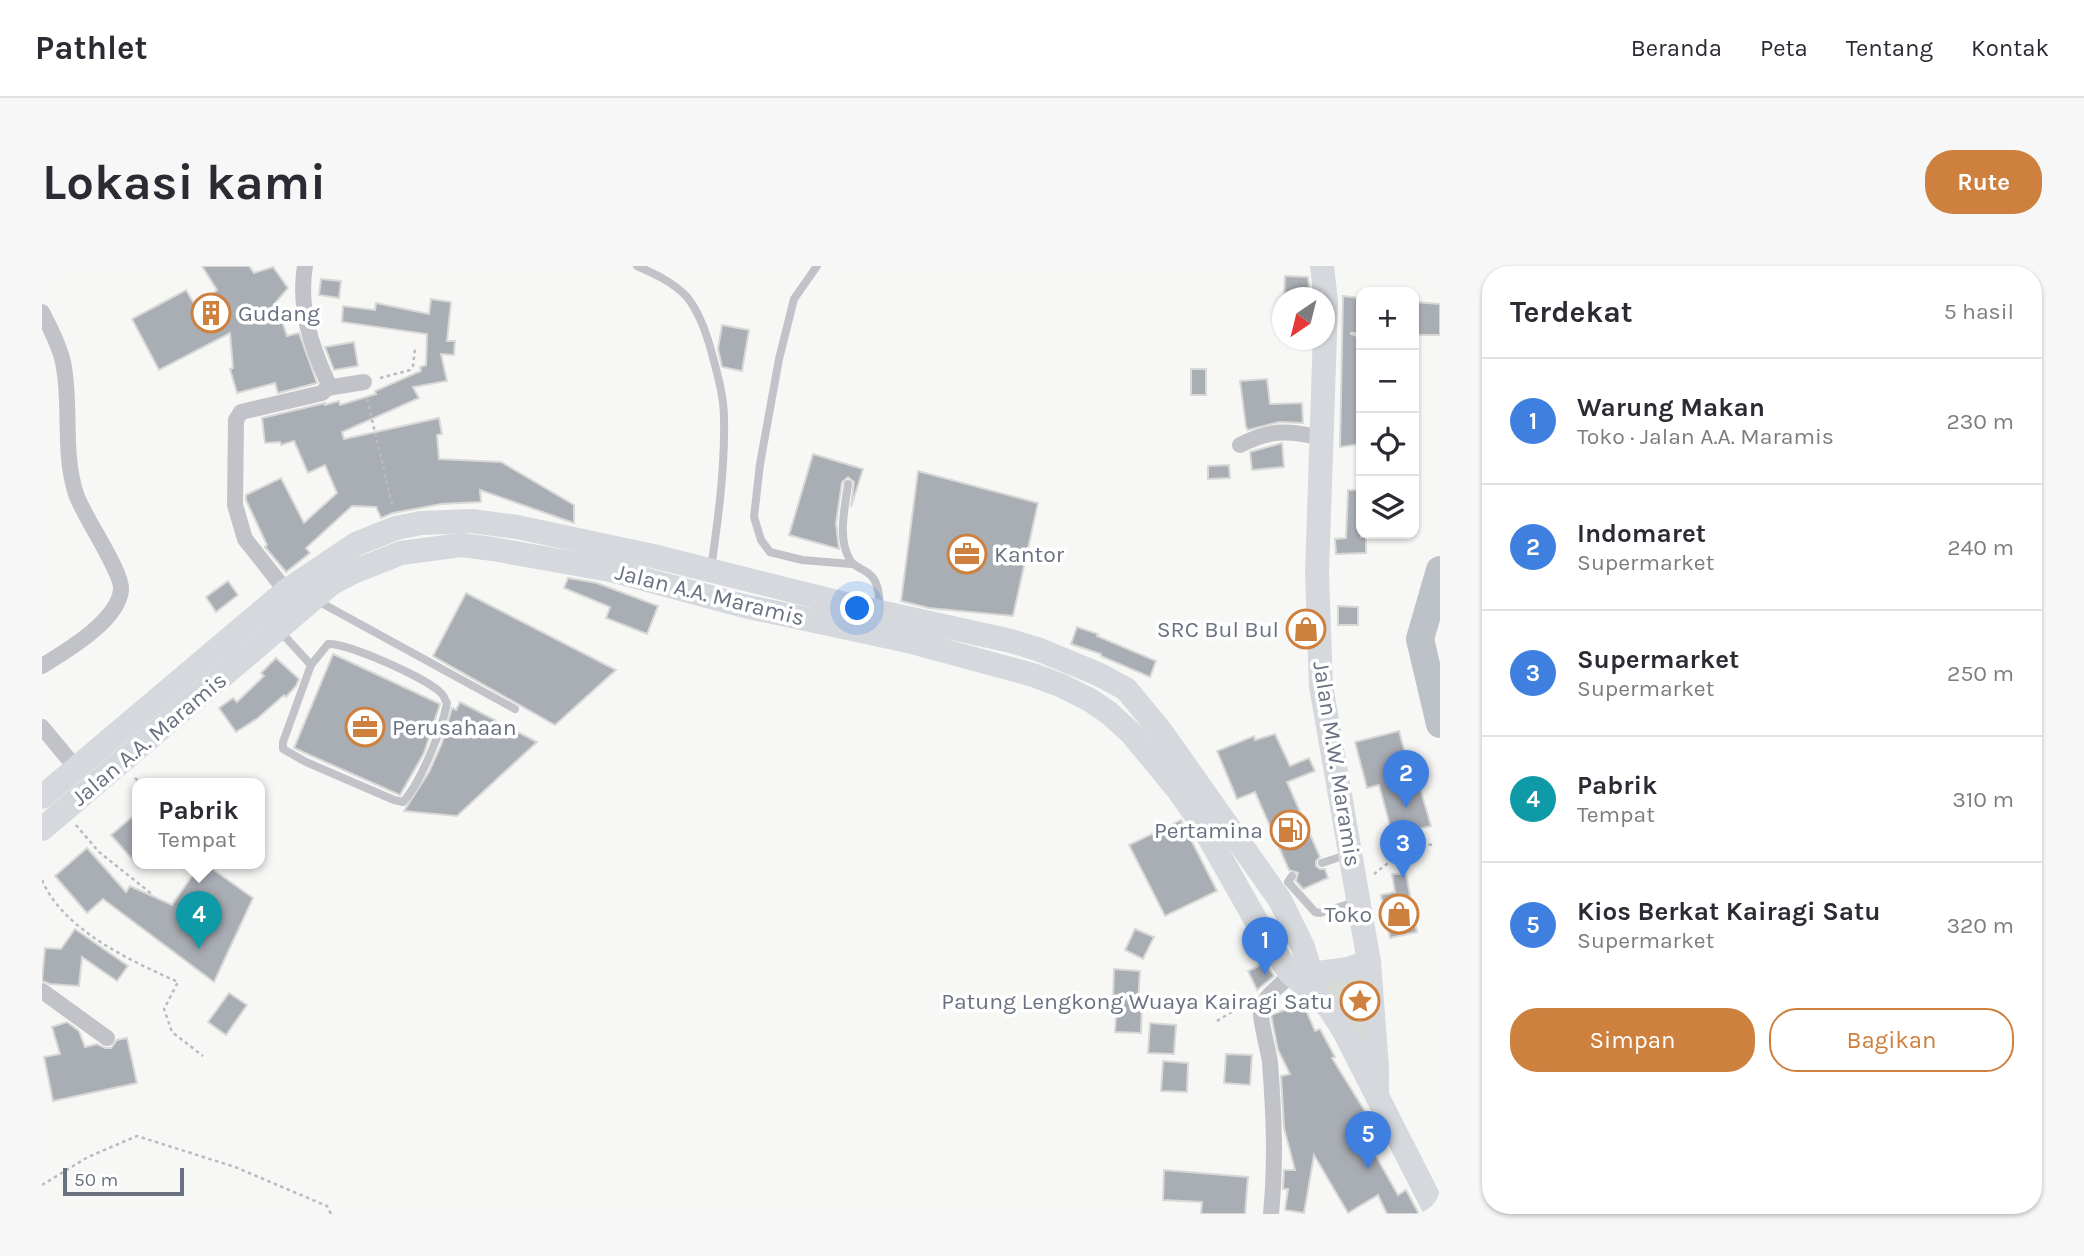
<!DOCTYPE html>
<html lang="id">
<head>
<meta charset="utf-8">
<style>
  body { margin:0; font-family:Karla,sans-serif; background:#f7f7f7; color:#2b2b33 }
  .controls { position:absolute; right:21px; top:21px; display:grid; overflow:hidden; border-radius:14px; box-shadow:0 2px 5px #0004 }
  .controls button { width:63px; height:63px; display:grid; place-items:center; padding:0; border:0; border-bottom:2px solid #e1e1e2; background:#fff; color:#2b2b33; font:35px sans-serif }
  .compass { position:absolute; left:1230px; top:21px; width:63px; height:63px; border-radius:50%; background:#fff; box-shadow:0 2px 5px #0004; rotate:215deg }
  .scale { position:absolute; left:21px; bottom:18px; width:121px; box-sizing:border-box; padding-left:7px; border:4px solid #6a7282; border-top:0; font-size:19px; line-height:24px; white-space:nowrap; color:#6a7282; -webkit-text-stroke:5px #fff; paint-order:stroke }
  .you { position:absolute; left:816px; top:343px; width:24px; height:24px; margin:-18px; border:5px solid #fff; border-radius:50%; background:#1a73e8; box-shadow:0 0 0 10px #1a73e833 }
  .badge { display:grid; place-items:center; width:46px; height:46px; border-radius:50%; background:#ce803f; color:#fff; font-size:23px; font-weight:700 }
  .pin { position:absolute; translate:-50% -58px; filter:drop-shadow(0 2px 4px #0008) }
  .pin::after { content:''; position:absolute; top:37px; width:24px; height:21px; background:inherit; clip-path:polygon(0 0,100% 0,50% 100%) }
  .popup { position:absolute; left:90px; top:512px; width:133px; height:91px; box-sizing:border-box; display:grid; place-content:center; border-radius:14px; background:#fff; filter:drop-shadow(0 2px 5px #0005); font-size:23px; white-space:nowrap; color:#7c7c81 }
  .popup b { font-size:26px; color:#2b2b33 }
  .popup::after { content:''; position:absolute; left:50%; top:100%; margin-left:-14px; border:14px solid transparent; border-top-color:#fff }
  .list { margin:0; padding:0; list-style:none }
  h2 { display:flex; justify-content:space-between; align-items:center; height:91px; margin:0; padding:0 28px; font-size:30px }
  h2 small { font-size:23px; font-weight:400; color:#7c7c81 }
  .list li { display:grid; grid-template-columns:46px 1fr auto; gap:21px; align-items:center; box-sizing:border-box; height:126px; padding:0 28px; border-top:2px solid #e1e1e2 }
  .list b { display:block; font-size:26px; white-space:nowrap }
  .list p { margin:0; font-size:23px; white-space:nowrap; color:#7c7c81 }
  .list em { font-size:23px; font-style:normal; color:#7c7c81 }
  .actions { display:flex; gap:14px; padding:21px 28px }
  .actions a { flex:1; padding:16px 0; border:2px solid #ce803f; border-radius:28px; text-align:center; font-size:24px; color:#ce803f }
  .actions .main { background:#ce803f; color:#fff }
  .icon { flex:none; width:38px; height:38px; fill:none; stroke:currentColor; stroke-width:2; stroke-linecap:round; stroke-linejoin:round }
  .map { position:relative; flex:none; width:1398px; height:948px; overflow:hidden; border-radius:28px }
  header { display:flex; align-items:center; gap:42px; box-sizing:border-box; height:98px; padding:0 35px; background:#fff; border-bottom:2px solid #e1e1e2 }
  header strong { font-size:33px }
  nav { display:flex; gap:38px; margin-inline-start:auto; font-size:24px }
  .intro { display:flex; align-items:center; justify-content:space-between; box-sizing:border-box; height:168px; padding:0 42px }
  h1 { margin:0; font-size:49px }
  .button { padding:18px 32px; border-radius:28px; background:#ce803f; color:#fff; font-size:24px; font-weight:700 }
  main { display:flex; gap:42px; padding:0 42px }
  aside { flex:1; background:#fff; border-radius:28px; box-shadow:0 2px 5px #0004 }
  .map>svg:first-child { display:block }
  .green { fill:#d6dcd5 }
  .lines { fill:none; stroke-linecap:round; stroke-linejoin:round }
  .river { stroke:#bdc2c8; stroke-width:28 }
  .building { fill:#a9adb4; stroke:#d8d9d7; stroke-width:2 }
  .path { stroke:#b9bbbe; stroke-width:2.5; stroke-dasharray:3.5 3.5; stroke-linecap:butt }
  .service { stroke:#c1c3c8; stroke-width:8 }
  .minor { stroke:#c1c3c8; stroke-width:16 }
  .trunk { stroke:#d5d8dc; stroke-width:24 }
  .labels { text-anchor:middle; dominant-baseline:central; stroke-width:7; stroke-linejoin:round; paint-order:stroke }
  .poi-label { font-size:23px; fill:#6a7282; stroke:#fff; text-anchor:end }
  .street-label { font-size:23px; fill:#6a7282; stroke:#fff }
</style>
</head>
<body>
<header>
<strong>Pathlet</strong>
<nav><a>Beranda</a><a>Peta</a><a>Tentang</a><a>Kontak</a></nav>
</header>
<div class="intro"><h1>Lokasi kami</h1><a class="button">Rute</a></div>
<main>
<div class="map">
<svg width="1398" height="948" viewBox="0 0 1398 948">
  <rect width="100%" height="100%" fill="#f7f7f5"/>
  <!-- green -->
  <polygon class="green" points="1324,699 1323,783 1274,710"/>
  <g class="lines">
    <!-- river -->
    <polyline class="river" points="1398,304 1378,373 1398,458"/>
  </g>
  <!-- building -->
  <g class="building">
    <polygon points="160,0 207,0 212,7 231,1 246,22 234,36 245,70 257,67 275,117 236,127 233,117 195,127 188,103 191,102 188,67 117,104 90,53 144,24 154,41 175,24"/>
    <polygon points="1243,10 1266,11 1268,32 1242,32"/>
    <polygon points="279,13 299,15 297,32 277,29"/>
    <polygon points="1301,30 1319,32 1319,67 1308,67 1319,72 1319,178 1298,181"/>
    <polygon points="389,33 409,36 405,75 413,75 412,89 399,88 405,115 371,121 377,132 300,166 302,173 397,152 400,168 395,169 397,193 459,196 532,239 532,257 438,224 439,236 399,238 351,247 339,252 334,241 310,240 264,282 268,287 244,306 223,281 225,279 204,234 204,229 239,212 262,257 295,227 283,199 266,207 252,175 239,179 238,176 223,177 220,152 283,137 283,139 297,135 298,139 334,128 333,125 379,105 378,101 384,99 385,68 300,56 301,40 333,44 334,37 387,48"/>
    <polygon points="1372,36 1398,38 1398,69 1372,69"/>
    <polygon points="680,59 707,64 700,105 680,101 676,83"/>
    <polygon points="312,76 316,100 292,104 283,81"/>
    <rect x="1149" y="103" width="15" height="26"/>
    <polygon points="1225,113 1228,138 1260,137 1261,157 1237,156 1206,164 1204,161 1198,115"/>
    <polygon points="1240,177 1242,201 1210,204 1208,186"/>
    <polygon points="771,188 821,203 809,241 812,216 806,211 800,216 794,257 797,283 747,269"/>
    <polygon points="1187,199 1188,212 1166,213 1166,200"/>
    <polygon points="876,205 996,237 971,350 887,342 859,335"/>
    <polygon points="1306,224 1319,224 1319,271 1324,271 1324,287 1294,288 1293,273 1304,272"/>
    <polygon points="526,312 555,317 616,340 605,368 564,352 568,341 522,322"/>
    <polygon points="186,315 196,329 174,346 164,331"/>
    <polygon points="424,327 574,404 513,459 391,390"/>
    <polygon points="1296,340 1316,341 1316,359 1296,359"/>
    <polygon points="1035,361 1056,368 1055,370 1114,395 1108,411 1059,390 1059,388 1029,378"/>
    <polygon points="291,388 398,438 382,487 358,529 252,482"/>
    <polygon points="234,392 257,413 254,420 244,431 242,429 216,452 194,466 177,442 191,432 195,436 222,410 219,407"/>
    <polygon points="418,436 495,476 415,550 362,545 387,506 400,477 410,442 414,444"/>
    <polygon points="1357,465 1371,516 1376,515 1389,560 1364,566 1368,587 1356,589 1337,519 1325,522 1313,476"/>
    <polygon points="1233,468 1248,500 1267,492 1273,505 1245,516 1278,591 1274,595 1274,600 1278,603 1283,603 1286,612 1261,623 1254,615 1256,607 1247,604 1213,526 1195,533 1175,485 1212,470 1213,474"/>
    <polygon points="96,546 96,600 69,569"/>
    <polygon points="1139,554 1175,625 1123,650 1087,579"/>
    <polygon points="45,582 84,626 88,620 130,639 159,597 162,597 211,632 172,716 61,633 45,647 13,610"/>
    <polygon points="1350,608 1364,608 1375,666 1348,672 1339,629 1353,626"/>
    <polygon points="33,663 86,700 75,715 40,691 37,720 8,718 0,715 3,682 19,683"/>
    <polygon points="1093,663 1112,671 1101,693 1083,684"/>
    <polygon points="1223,697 1232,710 1215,724 1206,705"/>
    <polygon points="1072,703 1098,705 1096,737 1100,738 1099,767 1073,766 1075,733 1071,733"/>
    <polygon points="187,727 205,739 184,769 166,756"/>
    <polygon points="1261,737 1273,765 1278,763 1293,791 1290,792 1329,855 1318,862 1356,929 1364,924 1377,948 1345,948 1336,929 1306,947 1272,889 1262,947 1243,944 1246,923 1241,923 1242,904 1253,904 1242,862 1239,810 1248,808 1236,784 1229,749"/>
    <polygon points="25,756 37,765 43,781 55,778 63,782 69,782 75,774 85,772 95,817 11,835 2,791 18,788 10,761"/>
    <polygon points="1108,757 1134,759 1132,788 1106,787"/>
    <polygon points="1184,788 1210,789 1208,819 1182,817"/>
    <polygon points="1121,795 1146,797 1145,826 1119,825"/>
    <polygon points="1122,904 1206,911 1203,948 1159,948 1160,936 1121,934"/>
  </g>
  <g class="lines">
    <!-- path -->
    <g class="path">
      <polyline points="338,112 368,104 371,100 373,83"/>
      <polyline points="325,133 351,242"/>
      <polyline points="93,512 99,517"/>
      <polyline points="34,559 57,586 111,629"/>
      <path d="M1332,608C1349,595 1369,576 1392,579"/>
      <path d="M0,614C21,664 89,695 136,716L122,743L130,766L161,790"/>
      <polyline points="1175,755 1204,737"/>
      <polyline points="0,919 46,891 95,870 193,901 285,940 289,948"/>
    </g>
    <!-- service -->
    <g class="service">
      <path d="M595,0C613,8 631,16 645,31C657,46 664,66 669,84C675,107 682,129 682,153C683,203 676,254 669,303"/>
      <polyline points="775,0 752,33 737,93 718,198 712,251 719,274 728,286 760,294 809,298"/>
      <path d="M806,218C803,242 795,273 808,294C812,301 820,302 826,307C837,315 837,329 838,342"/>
      <polyline points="274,334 473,443"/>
      <path d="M237,364L269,399L286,378C304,376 387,413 400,428C402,430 403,434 405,437C400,464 379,516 361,536L352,534L264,496L241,483V476L269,399"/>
      <polyline points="1280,597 1304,589"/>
      <polyline points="1250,610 1246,616 1273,646 1278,647 1313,636"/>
    </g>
    <!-- minor -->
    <g class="minor">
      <path d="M0,46C8,62 17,78 21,96C30,139 20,185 34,228C41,250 81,306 79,324C76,355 24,385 0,400"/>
      <polyline points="285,122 322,116"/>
      <path d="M1198,179C1229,163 1247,164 1280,172"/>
      <path d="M244,325L203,273L193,239L194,154L199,146L280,127L285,122L286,117C269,80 256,41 263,0"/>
      <polyline points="0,461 34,502"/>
      <polyline points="0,725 65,772"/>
      <polyline points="0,946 0,948"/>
      <path d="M1229,948C1234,896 1232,849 1228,797C1227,785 1217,752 1219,744C1223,726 1245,718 1252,702"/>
    </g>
    <!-- trunk -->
    <g class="trunk">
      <polyline points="1280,0 1284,36 1275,308 1279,420 1327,696 1335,802 1335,824"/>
      <polyline points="0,531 244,325 314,278 354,262 379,257 430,255 475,261 611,290 811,340 969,375 998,384 1056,408 1084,423 1118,464 1238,634 1261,681 1276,730"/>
      <polyline points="0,563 290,317 311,306 359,287 419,279 451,283 568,304 702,340 866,375 991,409 1018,419 1048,434 1067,447 1090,468 1137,525 1156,552 1228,679 1249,708 1276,730 1288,743 1302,765 1395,948"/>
      <polyline points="1269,708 1306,703 1327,696"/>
    </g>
  </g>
  <!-- icons -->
  <defs>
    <symbol id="building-ring" viewBox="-11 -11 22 22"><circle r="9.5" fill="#fff" stroke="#ce803f" stroke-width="1.5"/><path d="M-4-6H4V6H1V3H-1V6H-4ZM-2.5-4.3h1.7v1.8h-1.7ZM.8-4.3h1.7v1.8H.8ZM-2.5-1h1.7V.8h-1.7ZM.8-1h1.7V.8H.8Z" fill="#ce803f"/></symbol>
    <symbol id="office-ring" viewBox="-11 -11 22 22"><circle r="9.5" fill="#fff" stroke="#ce803f" stroke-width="1.5"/><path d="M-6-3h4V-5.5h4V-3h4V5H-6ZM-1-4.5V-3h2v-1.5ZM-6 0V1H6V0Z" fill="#ce803f"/></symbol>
    <symbol id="shop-ring" viewBox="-11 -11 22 22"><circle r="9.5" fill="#fff" stroke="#ce803f" stroke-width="1.5"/><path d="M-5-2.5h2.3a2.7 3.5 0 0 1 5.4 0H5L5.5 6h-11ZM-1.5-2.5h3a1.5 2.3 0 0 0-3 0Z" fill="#ce803f"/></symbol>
    <symbol id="fuel-ring" viewBox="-11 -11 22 22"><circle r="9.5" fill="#fff" stroke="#ce803f" stroke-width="1.5"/><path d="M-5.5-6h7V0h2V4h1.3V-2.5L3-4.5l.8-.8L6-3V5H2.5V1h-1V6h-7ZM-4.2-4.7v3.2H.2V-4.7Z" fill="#ce803f"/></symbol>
    <symbol id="sight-ring" viewBox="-11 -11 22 22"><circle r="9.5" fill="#fff" stroke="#ce803f" stroke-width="1.5"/><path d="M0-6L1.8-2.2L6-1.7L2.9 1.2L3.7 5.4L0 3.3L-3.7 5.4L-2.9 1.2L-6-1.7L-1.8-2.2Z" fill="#ce803f"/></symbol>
  </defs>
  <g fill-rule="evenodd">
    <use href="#building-ring" x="147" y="25" width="44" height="44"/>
    <use href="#office-ring" x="903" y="266" width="44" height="44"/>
    <use href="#shop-ring" x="1242" y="341" width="44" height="44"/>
    <use href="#office-ring" x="301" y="439" width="44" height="44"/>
    <use href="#fuel-ring" x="1226" y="542" width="44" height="44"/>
    <use href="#shop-ring" x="1335" y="626" width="44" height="44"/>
    <use href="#sight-ring" x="1296" y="713" width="44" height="44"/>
  </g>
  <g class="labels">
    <!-- poi labels -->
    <g class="poi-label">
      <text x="196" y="47" text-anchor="start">Gudang</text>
      <text x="952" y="288" text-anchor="start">Kantor</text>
      <text x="1237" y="363">SRC Bul Bul</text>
      <text x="350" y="461" text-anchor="start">Perusahaan</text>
      <text x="1221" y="564">Pertamina</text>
      <text x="1330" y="648">Toko</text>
      <text x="1291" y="735">Patung Lengkong Wuaya Kairagi Satu</text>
    </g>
    <!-- street labels -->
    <g class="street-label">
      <text transform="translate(668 329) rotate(14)">Jalan A.A. Maramis</text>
      <text transform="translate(107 473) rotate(-40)">Jalan A.A. Maramis</text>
      <text transform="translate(1295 498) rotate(81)">Jalan M.W. Maramis</text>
    </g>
  </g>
</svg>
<div class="controls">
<button>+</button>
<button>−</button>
<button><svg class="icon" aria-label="locate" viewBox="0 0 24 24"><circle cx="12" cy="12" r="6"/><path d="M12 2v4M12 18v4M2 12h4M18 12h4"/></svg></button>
<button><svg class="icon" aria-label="layers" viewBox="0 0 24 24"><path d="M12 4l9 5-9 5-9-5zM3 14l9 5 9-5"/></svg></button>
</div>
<svg class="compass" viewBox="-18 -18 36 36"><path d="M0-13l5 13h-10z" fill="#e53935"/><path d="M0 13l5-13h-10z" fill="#7c7c81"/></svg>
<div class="scale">50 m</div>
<div class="you"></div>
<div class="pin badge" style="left:1223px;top:709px;background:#3f7fe0">1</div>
<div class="pin badge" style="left:1364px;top:542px;background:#3f7fe0">2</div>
<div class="pin badge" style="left:1361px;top:612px;background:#3f7fe0">3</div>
<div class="pin badge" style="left:157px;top:683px;background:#0f9aa8">4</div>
<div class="popup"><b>Pabrik</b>Tempat</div>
<div class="pin badge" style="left:1326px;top:903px;background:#3f7fe0">5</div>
</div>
<aside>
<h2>Terdekat<small>5 hasil</small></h2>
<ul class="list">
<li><span class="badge" style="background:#3f7fe0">1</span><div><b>Warung Makan</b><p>Toko · Jalan A.A. Maramis</p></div><em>230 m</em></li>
<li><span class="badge" style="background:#3f7fe0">2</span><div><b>Indomaret</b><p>Supermarket</p></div><em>240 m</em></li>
<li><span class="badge" style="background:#3f7fe0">3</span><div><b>Supermarket</b><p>Supermarket</p></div><em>250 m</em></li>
<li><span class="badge" style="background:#0f9aa8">4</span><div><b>Pabrik</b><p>Tempat</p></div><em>310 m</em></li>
<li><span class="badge" style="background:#3f7fe0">5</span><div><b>Kios Berkat Kairagi Satu</b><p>Supermarket</p></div><em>320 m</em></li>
</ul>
<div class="actions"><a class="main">Simpan</a><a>Bagikan</a></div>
</aside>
</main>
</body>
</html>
